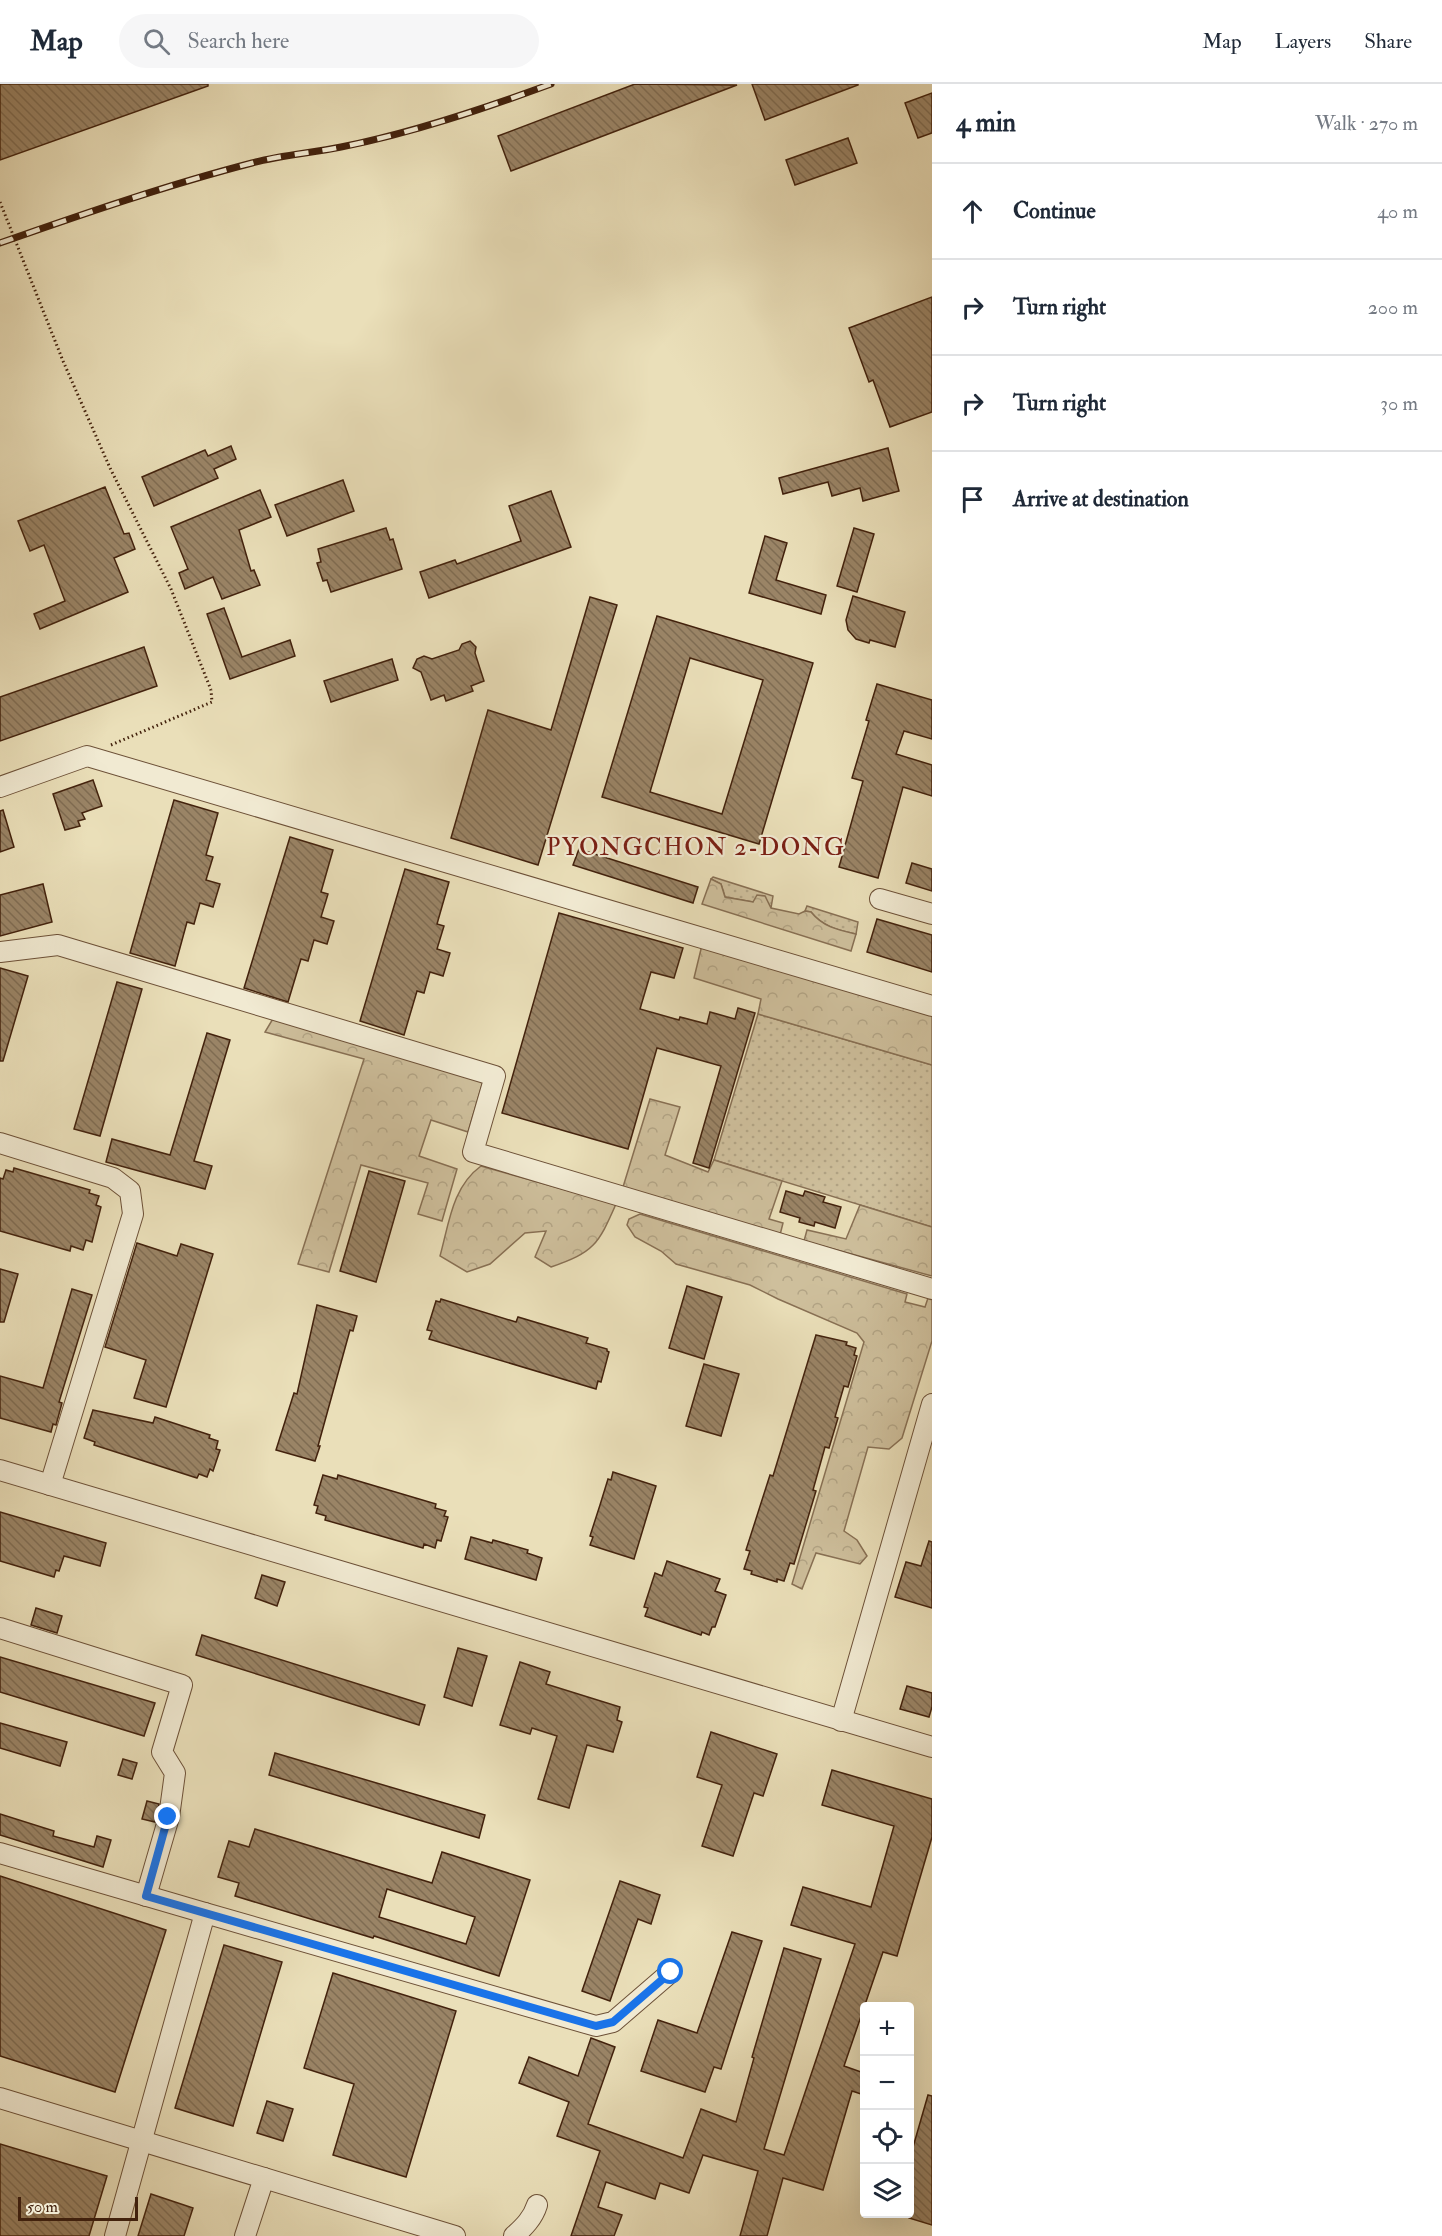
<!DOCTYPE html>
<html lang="en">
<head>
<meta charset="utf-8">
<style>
  body { margin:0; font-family:"IM FELL Double Pica",serif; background:#f6f6f7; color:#1f2937 }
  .controls { position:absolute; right:18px; bottom:18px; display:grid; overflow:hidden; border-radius:6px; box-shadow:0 6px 24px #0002 }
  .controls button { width:54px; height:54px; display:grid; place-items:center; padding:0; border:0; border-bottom:2px solid #e0e1e3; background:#fff; color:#1f2937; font:30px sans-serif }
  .scale { position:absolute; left:18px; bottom:15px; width:120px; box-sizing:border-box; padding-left:6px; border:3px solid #43220d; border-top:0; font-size:16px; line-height:21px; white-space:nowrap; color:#43220d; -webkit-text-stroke:4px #f1ead2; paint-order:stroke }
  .stop { position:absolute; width:18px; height:18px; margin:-14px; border:4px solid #1a73e8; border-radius:50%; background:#fff }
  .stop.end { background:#1a73e8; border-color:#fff; box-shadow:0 2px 6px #0008 }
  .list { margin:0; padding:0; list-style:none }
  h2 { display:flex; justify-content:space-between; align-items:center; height:78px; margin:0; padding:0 24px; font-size:26px }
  h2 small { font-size:20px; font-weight:400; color:#747a83 }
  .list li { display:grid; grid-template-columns:39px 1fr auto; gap:18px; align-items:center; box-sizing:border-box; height:96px; padding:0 24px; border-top:2px solid #e0e1e3 }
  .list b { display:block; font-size:22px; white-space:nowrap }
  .list em { font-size:20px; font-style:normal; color:#747a83 }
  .icon { flex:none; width:33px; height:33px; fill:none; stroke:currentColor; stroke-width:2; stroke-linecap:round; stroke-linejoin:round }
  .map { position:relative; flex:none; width:932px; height:2152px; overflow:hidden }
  header { display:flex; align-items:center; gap:36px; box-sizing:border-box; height:84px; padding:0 30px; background:#fff; border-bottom:2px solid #e0e1e3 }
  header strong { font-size:28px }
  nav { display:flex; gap:33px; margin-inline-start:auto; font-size:21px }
  .search { width:420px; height:54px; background:#f6f6f7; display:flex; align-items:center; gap:15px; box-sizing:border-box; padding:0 21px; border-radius:33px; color:#747a83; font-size:22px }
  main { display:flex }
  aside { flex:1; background:#fff }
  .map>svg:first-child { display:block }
  .grass { fill:url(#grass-dots); stroke:#887054; stroke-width:1.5 }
  .forest { fill:url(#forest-crowns); stroke:#887054; stroke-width:1.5 }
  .building { fill:url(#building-back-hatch); stroke:#43220d; stroke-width:1.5; fill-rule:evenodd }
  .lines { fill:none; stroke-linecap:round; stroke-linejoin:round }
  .minor-casing { stroke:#6d5138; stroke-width:22 }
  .path { stroke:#43220d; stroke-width:3; stroke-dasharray:1.5 3; stroke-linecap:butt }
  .minor { stroke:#f1ead2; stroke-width:20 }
  .rail-casing { stroke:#43220d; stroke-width:7 }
  .rail { stroke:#f1ead2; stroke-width:4.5; stroke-dasharray:14; stroke-linecap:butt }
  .path-bridge { stroke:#43220d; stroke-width:3; stroke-dasharray:1.5 3; stroke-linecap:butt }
  .route { stroke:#1a73e8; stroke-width:8 }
  .labels { text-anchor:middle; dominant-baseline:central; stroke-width:4.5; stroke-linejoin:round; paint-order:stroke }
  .quarter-label { font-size:24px; letter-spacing:1.5px; fill:#7a1f14; stroke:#f1ead2 }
</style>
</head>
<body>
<header>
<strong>Map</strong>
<div class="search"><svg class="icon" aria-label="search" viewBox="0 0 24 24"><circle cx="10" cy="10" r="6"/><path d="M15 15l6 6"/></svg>Search here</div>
<nav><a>Map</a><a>Layers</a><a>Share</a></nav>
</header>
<main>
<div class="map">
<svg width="932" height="2152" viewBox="0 0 932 2152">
  <defs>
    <pattern id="grass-dots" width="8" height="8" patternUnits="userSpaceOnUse" patternTransform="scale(1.5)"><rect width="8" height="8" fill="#cebf9c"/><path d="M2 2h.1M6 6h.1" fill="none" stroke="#b2a485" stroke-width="1.8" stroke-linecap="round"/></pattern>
    <pattern id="forest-crowns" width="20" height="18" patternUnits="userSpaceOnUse" patternTransform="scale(1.5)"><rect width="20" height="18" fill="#cebf9c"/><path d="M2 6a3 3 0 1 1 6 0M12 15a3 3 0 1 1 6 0" fill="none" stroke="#b2a485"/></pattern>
    <pattern id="building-back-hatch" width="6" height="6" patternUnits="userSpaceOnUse" patternTransform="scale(1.5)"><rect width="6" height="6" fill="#9a8466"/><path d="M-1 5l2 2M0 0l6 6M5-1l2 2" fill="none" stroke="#7f6c52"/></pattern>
  </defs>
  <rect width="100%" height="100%" fill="#eadfb9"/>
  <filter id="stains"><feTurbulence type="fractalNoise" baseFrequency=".00333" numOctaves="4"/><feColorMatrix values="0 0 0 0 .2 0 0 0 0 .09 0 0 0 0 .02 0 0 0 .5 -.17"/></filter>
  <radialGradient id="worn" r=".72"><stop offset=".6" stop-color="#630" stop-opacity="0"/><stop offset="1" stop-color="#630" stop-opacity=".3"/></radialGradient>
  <!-- grass -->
  <g class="grass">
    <polygon points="713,793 773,812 771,824 766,816 753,818 725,813 721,800 711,795"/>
    <path d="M807,822L858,838L856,850C838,846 823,843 811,828L805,827Z"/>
    <polygon points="758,930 932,981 932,1143 714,1076"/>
  </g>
  <!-- forest -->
  <g class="forest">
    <path d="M711,795L721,800L725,813L753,818L757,811L765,812L771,824L799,830L805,827L811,828C823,843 838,846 856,850L851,867L702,820Z"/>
    <polygon points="702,861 932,930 932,981 758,930 761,915 694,894"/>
    <polygon points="274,933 484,994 468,1048 431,1036 419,1072 457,1085 442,1137 418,1130 428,1099 361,1081 329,1188 298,1180 364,975 265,948"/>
    <polygon points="650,1015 680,1023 665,1071 708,1088 714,1076 782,1097 769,1135 783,1139 780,1151 623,1103"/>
    <path d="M481,1082L616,1120C598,1161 594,1168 551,1183L535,1173L546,1147L525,1149L490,1180L467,1188L440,1172C449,1140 452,1103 481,1082Z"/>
    <polygon points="860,1121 932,1143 932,1192 804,1157 807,1146 846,1155"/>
    <polygon points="640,1130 907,1210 905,1218 925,1223 928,1214 932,1216 932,1257 902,1354 889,1365 868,1363 844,1447 857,1456 867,1472 860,1480 816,1469 802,1505 792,1500 864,1258 857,1249 778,1215 750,1201 676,1180 661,1167 635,1153 627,1141 629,1135"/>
  </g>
  <!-- building -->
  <g class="building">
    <polygon points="0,0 208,0 208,2 0,76"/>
    <polygon points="635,0 737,1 511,87 498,52"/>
    <polygon points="752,0 858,0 858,1 765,36"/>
    <polygon points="932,9 932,49 918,54 905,19"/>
    <polygon points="848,54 857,79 795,101 786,76"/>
    <polygon points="932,213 932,328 890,343 873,296 869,298 849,244"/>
    <polygon points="231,362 236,375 214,385 218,394 154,422 142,393 205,366 208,372"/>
    <polygon points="888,364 899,407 863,417 860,404 832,412 828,398 783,410 779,394"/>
    <polygon points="343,396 354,427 287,452 275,421"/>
    <polygon points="105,403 124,450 129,449 135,465 114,474 128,508 40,545 34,530 65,517 44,461 30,467 18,437"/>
    <polygon points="260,406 271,433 239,446 251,487 254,486 260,501 222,515 213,493 185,505 179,489 188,485 171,443"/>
    <polygon points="551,407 571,463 429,514 420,488 455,476 457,480 521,457 509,422"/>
    <polygon points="386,444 390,456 393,455 402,485 331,508 327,496 323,497 317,479 321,478 318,465"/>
    <polygon points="854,444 874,450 857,508 837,502"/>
    <polygon points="765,452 787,459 776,496 826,511 821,530 749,509"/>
    <polygon points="853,512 905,528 895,563 870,556 869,559 856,555 848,546 846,536"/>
    <polygon points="590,513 617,521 538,781 451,754 488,626 551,646"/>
    <polygon points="224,524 242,573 290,556 295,572 230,595 207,530"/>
    <path d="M657,532L813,579L759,760L602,713ZM690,574L763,596L722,730L650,708Z"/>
    <polygon points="470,557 476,563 475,569 484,597 471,602 473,607 446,617 444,611 431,616 421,588 413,584 417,575 424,572 432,575 459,566 462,560"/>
    <polygon points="144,563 157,602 0,657 0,613"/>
    <polygon points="392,575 398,596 331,618 324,597"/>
    <polygon points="877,600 932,616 932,655 904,647 896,670 932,681 932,712 903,703 878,794 839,783 863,697 852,694 869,637 866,636"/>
    <polygon points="93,696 102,722 82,729 85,735 78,737 80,742 65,746 53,710"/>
    <polygon points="174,716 218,729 206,771 213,773 206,796 220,800 213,823 200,819 194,840 187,838 175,882 130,869"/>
    <polygon points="3,726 14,763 0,768 0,727"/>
    <polygon points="290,753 333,766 321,808 328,810 321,833 334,837 327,860 314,856 308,877 301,875 288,918 244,904"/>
    <polygon points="579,765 698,803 693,819 573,781"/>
    <polygon points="912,779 932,785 932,807 906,799"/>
    <polygon points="405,785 449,798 437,840 444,842 437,865 450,869 443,892 430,888 424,909 417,907 404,951 360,937"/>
    <polygon points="43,800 52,838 0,852 0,811"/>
    <polygon points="559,829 683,864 674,894 651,888 640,925 679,936 680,933 707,940 710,928 735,935 738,924 755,929 709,1084 693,1079 721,982 657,964 628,1065 502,1029"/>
    <polygon points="877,835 932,851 932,888 867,868"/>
    <polygon points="0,884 28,892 3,977 0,977"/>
    <polygon points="117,898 142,905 100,1052 74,1045"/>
    <polygon points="207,949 230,956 194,1077 212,1082 205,1105 106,1078 112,1055 170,1071"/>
    <polygon points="14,1084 90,1106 89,1109 99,1112 96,1121 101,1123 92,1158 86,1156 83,1166 71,1162 70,1167 0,1147 0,1094 3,1095 6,1086 13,1088"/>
    <polygon points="369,1087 405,1097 376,1198 340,1187"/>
    <polygon points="786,1107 803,1112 805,1107 825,1113 823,1118 841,1123 835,1144 815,1138 814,1142 799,1138 800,1134 780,1128"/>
    <polygon points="137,1159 177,1172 181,1160 213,1170 166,1323 134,1314 146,1276 105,1263"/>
    <polygon points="0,1185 18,1190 4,1238 0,1238"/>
    <polygon points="687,1202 722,1213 704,1275 669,1264"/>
    <polygon points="72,1205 92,1211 59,1318 62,1319 56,1341 53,1340 51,1348 0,1334 0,1292 43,1304"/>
    <polygon points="441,1215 516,1238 518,1233 588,1254 586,1259 607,1265 607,1267 609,1268 601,1298 598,1297 596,1305 429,1255 432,1247 427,1246 436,1217 440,1218"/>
    <polygon points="317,1221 357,1232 353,1247 350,1246 318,1362 320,1362 315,1377 276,1366 294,1309 297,1310"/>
    <polygon points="816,1251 847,1258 846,1261 856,1264 854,1271 857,1272 848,1303 844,1302 835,1333 838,1334 829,1364 825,1363 813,1406 816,1407 794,1480 790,1479 784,1497 777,1495 777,1498 751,1490 752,1487 744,1485 750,1467 746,1466 770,1391 773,1392"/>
    <polygon points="704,1280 739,1290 721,1352 686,1342"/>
    <polygon points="93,1326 153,1339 155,1333 210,1351 209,1354 218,1357 216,1365 220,1366 213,1387 210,1385 207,1393 199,1390 197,1394 94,1361 95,1358 84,1354"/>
    <polygon points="613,1388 656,1402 634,1475 590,1461 593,1453 590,1452 600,1421 608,1395 611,1396"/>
    <polygon points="323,1391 337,1395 338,1391 436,1420 435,1424 446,1427 444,1432 448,1433 441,1457 437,1456 435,1464 424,1460 423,1464 325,1436 326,1432 316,1429 318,1422 314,1421"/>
    <polygon points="0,1428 106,1459 100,1482 64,1472 59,1487 56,1486 54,1493 0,1477"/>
    <polygon points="471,1453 492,1459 493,1456 528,1466 527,1469 542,1474 536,1496 465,1475"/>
    <polygon points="929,1457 932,1458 932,1524 895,1513 906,1478 921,1482"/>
    <polygon points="667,1477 720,1495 715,1507 726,1511 715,1543 712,1543 709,1551 702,1548 701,1551 645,1532 648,1524 644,1523 655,1489 662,1492"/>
    <polygon points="262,1491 285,1498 277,1522 255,1514"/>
    <polygon points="36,1524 62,1532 57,1549 31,1541"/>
    <polygon points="202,1551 425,1621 419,1641 196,1571"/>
    <polygon points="458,1564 487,1572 472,1622 444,1613"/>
    <polygon points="0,1573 155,1619 144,1652 0,1608"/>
    <polygon points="520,1578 550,1588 546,1600 620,1623 617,1636 622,1638 613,1668 587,1661 569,1724 538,1715 557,1652 532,1644 530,1650 500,1641"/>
    <polygon points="907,1602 932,1609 932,1623 929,1633 900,1625"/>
    <polygon points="0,1639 67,1658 60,1682 0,1664"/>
    <polygon points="711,1648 777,1670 763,1712 754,1709 733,1772 702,1762 722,1701 697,1693"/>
    <polygon points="275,1669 485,1731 479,1754 269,1691"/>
    <polygon points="123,1675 137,1679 132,1695 118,1691"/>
    <polygon points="832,1686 932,1715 932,1753 897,1872 883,1868 844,1982 864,1989 864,2011 852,2007 823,2106 783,2094 767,2152 740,2152 758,2087 703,2071 689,2109 660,2099 655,2115 606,2098 598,2123 622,2131 614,2152 571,2152 600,2067 557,2052 569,2018 519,1999 529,1973 578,1992 591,1954 615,1963 588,2040 683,2074 701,2025 736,2038 754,1974 752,1973 784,1864 821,1875 764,2065 784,2071 855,1860 791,1841 803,1803 871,1823 894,1742 822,1721"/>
    <polygon points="147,1717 159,1720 155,1738 142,1735"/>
    <polygon points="0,1730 54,1747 53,1752 94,1763 97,1752 111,1756 103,1783 0,1751"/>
    <path d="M255,1745L432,1799L442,1768L530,1796L499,1892L374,1852L373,1854L235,1812L239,1799L218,1793L229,1757L249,1763ZM387,1805L475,1833L466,1860L379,1833Z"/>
    <polygon points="0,1792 166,1846 115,2008 0,1972"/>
    <polygon points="620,1797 660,1811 651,1840 638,1835 610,1917 582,1907"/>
    <polygon points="732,1848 762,1857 721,1985 714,1983 705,2008 641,1987 658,1936 697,1949"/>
    <polygon points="224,1861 282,1878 233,2042 175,2024"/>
    <polygon points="333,1889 456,1927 406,2093 333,2071 354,2000 304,1984"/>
    <polygon points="928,2011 932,2012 932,2141 909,2134 909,2077"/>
    <polygon points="267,2017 293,2025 283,2057 257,2049"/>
    <polygon points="0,2060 107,2092 89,2152 0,2152"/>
    <polygon points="151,2110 193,2124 184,2152 138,2152"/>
  </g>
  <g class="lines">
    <defs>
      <g id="minor">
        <polyline points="0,703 87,672 932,922"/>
        <polyline points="880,815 932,830"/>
        <polyline points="0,868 58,861 495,992 473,1068 932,1205"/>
        <polyline points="0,1059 113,1094 130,1107 133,1130 50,1401"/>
        <polyline points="0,1386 932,1663"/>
        <polyline points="0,1544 182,1601 162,1668 175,1689 169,1733 146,1812"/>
        <polyline points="841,1637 932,1320"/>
        <polyline points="0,1769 205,1829 115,2152"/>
        <polyline points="205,1829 596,1942 613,1938 671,1888"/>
        <polyline points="0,2014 455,2152"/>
        <polyline points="245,2152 264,2094"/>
        <path d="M514,2152C524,2143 533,2134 537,2121"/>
      </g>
    </defs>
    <!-- minor casing -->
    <use href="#minor" class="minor-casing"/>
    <!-- path -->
    <polyline class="path" points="111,661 212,618 211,606"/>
    <!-- minor -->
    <use href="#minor" class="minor"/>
    <defs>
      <path id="rail" d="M0,159C83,130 167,101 252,79C281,71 312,69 341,63C412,49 483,25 551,0"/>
    </defs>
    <!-- rail casing -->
    <use href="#rail" class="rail-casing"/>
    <!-- rail -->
    <use href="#rail" class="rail"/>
    <!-- path-bridge -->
    <polyline class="path-bridge" points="0,118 63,277 110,384 171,505 211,606"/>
  </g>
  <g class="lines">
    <!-- route -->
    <polyline class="route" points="168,1733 146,1812 596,1942 613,1938 671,1888"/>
  </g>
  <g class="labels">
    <!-- quarter labels -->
    <g class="quarter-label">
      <text x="696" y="763">PYONGCHON 2-DONG</text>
    </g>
  </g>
  <rect width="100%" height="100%" filter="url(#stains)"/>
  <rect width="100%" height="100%" fill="url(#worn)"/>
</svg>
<div class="controls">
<button>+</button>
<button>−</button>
<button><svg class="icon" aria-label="locate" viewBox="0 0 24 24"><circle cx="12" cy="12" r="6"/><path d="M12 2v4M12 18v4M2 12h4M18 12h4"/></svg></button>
<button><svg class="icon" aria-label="layers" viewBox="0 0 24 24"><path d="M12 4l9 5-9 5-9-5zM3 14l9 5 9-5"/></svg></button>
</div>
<div class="scale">50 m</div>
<div class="stop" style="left:671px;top:1888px"></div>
<div class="stop end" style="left:168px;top:1733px"></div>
</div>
<aside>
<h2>4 min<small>Walk · 270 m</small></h2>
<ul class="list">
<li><svg class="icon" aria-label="ahead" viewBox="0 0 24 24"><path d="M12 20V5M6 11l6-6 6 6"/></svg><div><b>Continue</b></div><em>40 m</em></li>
<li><svg class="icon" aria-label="right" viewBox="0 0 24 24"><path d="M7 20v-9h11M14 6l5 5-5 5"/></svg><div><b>Turn right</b></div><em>200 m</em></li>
<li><svg class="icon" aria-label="right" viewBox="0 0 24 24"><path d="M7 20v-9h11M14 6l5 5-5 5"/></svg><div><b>Turn right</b></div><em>30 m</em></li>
<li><svg class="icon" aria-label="arrive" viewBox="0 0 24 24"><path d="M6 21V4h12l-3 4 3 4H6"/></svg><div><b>Arrive at destination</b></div></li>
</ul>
</aside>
</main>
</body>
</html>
